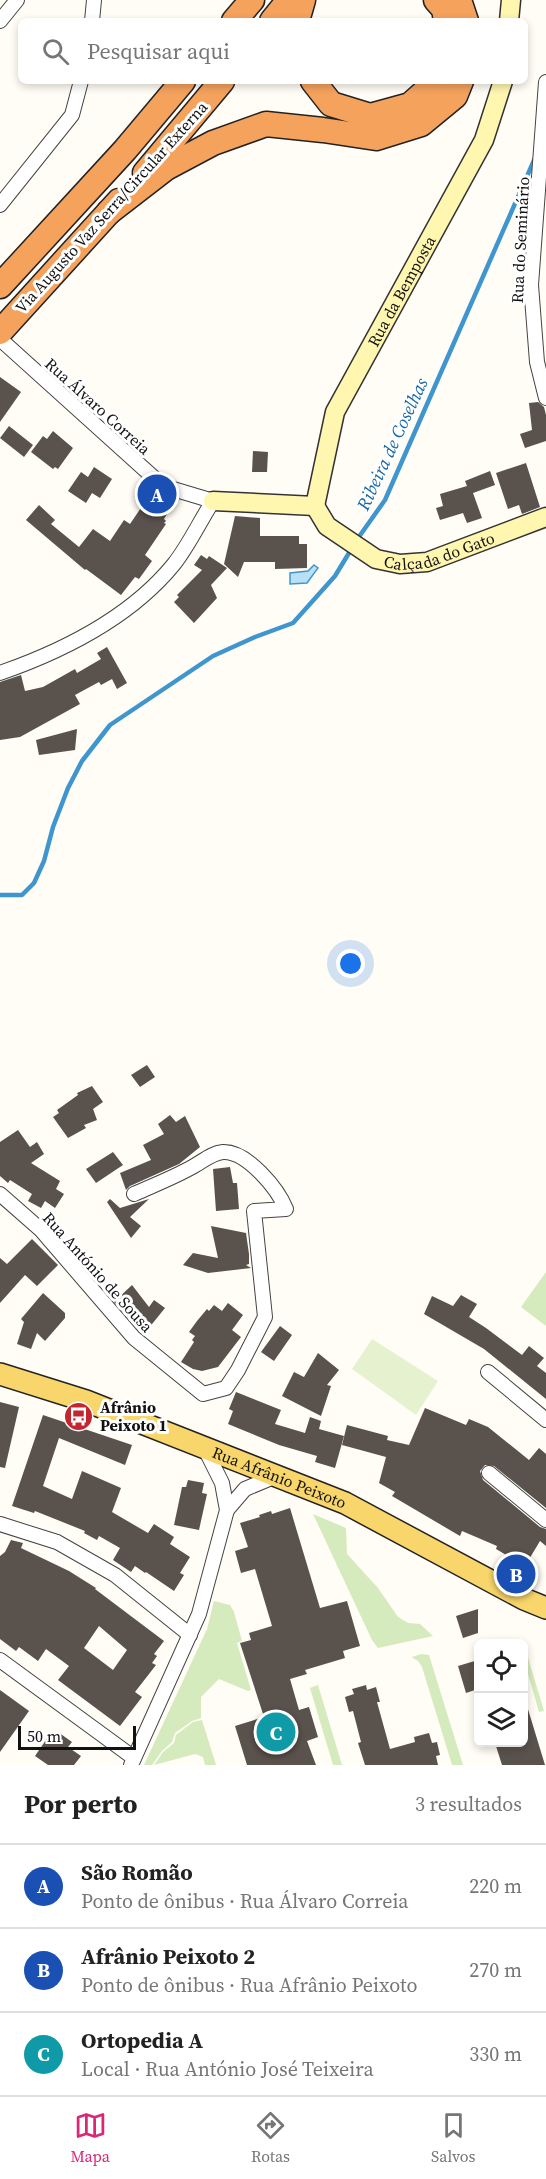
<!DOCTYPE html>
<html lang="pt">
<head>
<meta charset="utf-8">
<style>
  body { margin:0; font-family:"Source Serif 4",serif; background:#f6f6f6; color:#222 }
  .controls { position:absolute; right:18px; bottom:18px; display:grid; overflow:hidden; border-radius:9px; box-shadow:0 3px 9px #0003 }
  .controls button { width:54px; height:54px; display:grid; place-items:center; padding:0; border:0; border-bottom:2px solid #e0e0e0; background:#fff; color:#222; font:30px sans-serif }
  .scale { position:absolute; left:18px; bottom:15px; width:118px; box-sizing:border-box; padding-left:6px; border:3px solid #111; border-top:0; font-size:16px; line-height:21px; white-space:nowrap; color:#111; -webkit-text-stroke:4px #fff; paint-order:stroke }
  .you { position:absolute; left:351px; top:964px; width:21px; height:21px; margin:-15px; border:4px solid #fff; border-radius:50%; background:#1a73e8; box-shadow:0 0 0 9px #1a73e833 }
  .badge { display:grid; place-items:center; width:39px; height:39px; border-radius:50%; background:#db2777; color:#fff; font-size:20px; font-weight:700 }
  .pin { position:absolute; translate:-50% -50%; border:3px solid #fff; box-shadow:0 2px 6px #0006 }
  .list { margin:0; padding:0; list-style:none }
  h2 { display:flex; justify-content:space-between; align-items:center; height:78px; margin:0; padding:0 24px; font-size:26px }
  h2 small { font-size:20px; font-weight:400; color:#767676 }
  .list li { display:grid; grid-template-columns:39px 1fr auto; gap:18px; align-items:center; box-sizing:border-box; height:84px; padding:0 24px; border-top:2px solid #e0e0e0 }
  .list b { display:block; font-size:22px; white-space:nowrap }
  .list p { margin:0; font-size:20px; white-space:nowrap; color:#767676 }
  .list em { font-size:20px; font-style:normal; color:#767676 }
  .icon { flex:none; width:33px; height:33px; fill:none; stroke:currentColor; stroke-width:2; stroke-linecap:round; stroke-linejoin:round }
  .map { position:relative; flex:none; width:546px; height:1765px; overflow:hidden }
  .search { position:absolute; background:#fff; box-shadow:0 3px 9px #0003; left:18px; right:18px; top:18px; height:66px; display:flex; align-items:center; gap:15px; box-sizing:border-box; padding:0 21px; border-radius:9px; color:#767676; font-size:22px }
  .sheet { height:330px; background:#fff }
  nav { display:flex; justify-content:space-around; align-items:center; box-sizing:border-box; height:84px; border-top:2px solid #e0e0e0; background:#fff; font-size:16px; color:#767676 }
  nav a { display:grid; justify-items:center; gap:3px }
  nav .on { color:#db2777 }
  .map>svg:first-child { display:block }
  .green { fill:#d5ebbd }
  .pitch { fill:#e6f2cf }
  .water { fill:#b9e0f7; stroke:#3f96cf; stroke-width:1.5 }
  .lines { fill:none; stroke-linecap:round; stroke-linejoin:round }
  .stream { stroke:#3f96cf; stroke-width:4.5 }
  .building { fill:#5a524d; fill-rule:evenodd }
  .street-casing { stroke:#444; stroke-width:16 }
  .secondary-casing { stroke:#333; stroke-width:21 }
  .primary-casing { stroke:#222; stroke-width:24 }
  .highway-casing { stroke:#222; stroke-width:27 }
  .street { stroke:#fff; stroke-width:14 }
  .secondary { stroke:#fff6b0; stroke-width:18 }
  .primary { stroke:#f9d66b; stroke-width:21 }
  .highway { stroke:#f5a25d; stroke-width:24 }
  .labels { text-anchor:middle; dominant-baseline:central; stroke-width:6; stroke-linejoin:round; paint-order:stroke }
  .street-label { font-size:16px; fill:#111; stroke:#fff }
  .poi-label { font-size:16px; font-weight:bold; fill:#111; stroke:#fff; text-anchor:start }
  .water-label { font-size:18px; font-style:italic; fill:#1768a6; stroke:#fff }
</style>
</head>
<body>
<div class="map">
<svg width="546" height="1765" viewBox="0 0 546 1765">
  <rect width="100%" height="100%" fill="#fffdf5"/>
  <!-- green -->
  <g class="green">
    <polygon points="546,1272 546,1326 521,1307"/>
    <polygon points="313,1514 346,1528 347,1554 378,1588 398,1617 408,1623 420,1624 433,1636 378,1648 372,1640"/>
    <polygon points="214,1601 230,1605 234,1612 242,1641 237,1643 251,1690 248,1691 219,1679 201,1697 201,1718 192,1721 175,1733 172,1742 162,1751 152,1765 144,1765 207,1629"/>
    <polygon points="523,1641 544,1711 539,1712 524,1660 524,1644 518,1642"/>
    <polygon points="421,1654 429,1655 463,1765 452,1765 422,1667 418,1661 413,1658 412,1657"/>
    <polygon points="318,1685 342,1765 333,1765 310,1688"/>
    <polygon points="202,1720 216,1765 205,1765 203,1757 195,1754 154,1765 163,1752 174,1743 176,1735 193,1722"/>
  </g>
  <!-- pitch -->
  <polygon class="pitch" points="372,1339 438,1381 416,1415 352,1369"/>
  <!-- water -->
  <polygon class="water" points="314,565 318,568 307,583 290,584 290,573 308,571"/>
  <g class="lines">
    <!-- stream -->
    <g class="stream">
      <polyline points="356,541 385,500 535,158"/>
      <polyline points="0,895 22,895 34,883 44,861 53,827 68,788 82,761 110,725 213,656 255,637 293,623 335,576 352,548"/>
    </g>
  </g>
  <!-- building -->
  <g class="building">
    <polygon points="0,377 21,392 0,422"/>
    <polygon points="538,402 544,407 546,415 546,441 525,448 520,434 532,430 529,403"/>
    <polygon points="9,426 33,445 24,457 0,438"/>
    <polygon points="53,431 73,448 58,469 55,467 53,469 31,452 43,436 47,439"/>
    <polygon points="253,451 268,452 267,472 252,472"/>
    <polygon points="526,463 540,507 522,514 519,505 508,509 496,473"/>
    <polygon points="94,467 112,479 100,498 92,493 86,503 68,491 81,472 88,477"/>
    <polygon points="490,471 495,485 473,493 482,518 467,523 463,513 440,520 436,508 443,506 440,494 467,486 465,481"/>
    <polygon points="149,496 170,509 164,519 166,521 164,523 166,524 145,555 152,561 139,579 135,577 121,595 86,569 85,570 26,520 39,505 55,520 51,524 79,547 93,529 110,541 124,520 130,524"/>
    <polygon points="235,516 260,518 260,536 299,536 299,544 307,544 307,568 275,569 275,562 244,562 238,577 224,564"/>
    <polygon points="201,555 207,559 209,556 227,568 211,585 217,598 194,623 174,602 179,597 177,595 202,570 194,565"/>
    <polygon points="107,647 127,683 117,689 112,679 101,685 99,682 75,695 80,704 20,737 0,740 0,682 21,675 25,691 43,687 75,669 77,673 101,659 97,653"/>
    <polygon points="77,729 75,750 39,755 36,740"/>
    <polygon points="147,1065 155,1077 140,1087 131,1075"/>
    <polygon points="92,1086 103,1102 93,1109 97,1120 84,1125 86,1128 68,1138 53,1117 59,1113 57,1110 78,1095 77,1093"/>
    <polygon points="170,1115 176,1122 185,1116 200,1147 179,1164 130,1186 126,1190 120,1173 151,1160 143,1145 164,1134 158,1124"/>
    <polygon points="18,1130 30,1147 37,1142 44,1154 31,1163 60,1181 56,1189 64,1194 55,1208 45,1201 41,1208 28,1201 32,1194 10,1180 8,1183 0,1176 0,1142"/>
    <polygon points="113,1152 123,1165 96,1183 86,1169"/>
    <polygon points="230,1167 233,1183 237,1183 239,1209 216,1211 213,1169"/>
    <polygon points="110,1199 120,1208 149,1199 130,1217 141,1226 131,1238 107,1202"/>
    <polygon points="211,1226 246,1233 249,1254 249,1264 246,1265 251,1268 208,1273 183,1265 193,1253 218,1258"/>
    <polygon points="32,1239 58,1265 37,1286 25,1275 0,1303 0,1258 7,1264"/>
    <polygon points="132,1285 149,1307 154,1300 165,1308 144,1334 114,1302"/>
    <polygon points="43,1293 65,1313 65,1318 45,1341 37,1333 31,1349 17,1344 24,1322 21,1319"/>
    <polygon points="461,1295 477,1304 469,1317 486,1328 522,1355 529,1346 544,1358 537,1366 546,1373 546,1399 484,1349 424,1314 432,1296 453,1306"/>
    <polygon points="228,1303 243,1315 232,1330 241,1337 218,1367 202,1371 193,1369 181,1362 194,1342 192,1340 195,1336 189,1332 197,1321 207,1309 209,1311 214,1305 222,1311"/>
    <polygon points="280,1326 292,1335 274,1361 261,1352"/>
    <polygon points="318,1353 339,1370 327,1385 331,1386 321,1416 282,1396 294,1372 304,1377"/>
    <polygon points="236,1392 281,1410 275,1424 305,1433 310,1417 321,1421 319,1429 344,1436 335,1468 315,1462 317,1456 279,1445 228,1424 233,1411 229,1409"/>
    <polygon points="0,1402 19,1407 5,1468 0,1467"/>
    <polygon points="425,1408 466,1425 469,1419 488,1427 529,1460 539,1448 546,1454 546,1508 494,1466 485,1465 480,1471 483,1480 540,1527 546,1529 546,1546 540,1541 525,1566 496,1549 497,1546 462,1531 460,1536 392,1496 395,1492 379,1483 386,1457 342,1445 347,1425 388,1436 387,1440 409,1445"/>
    <polygon points="43,1415 132,1445 125,1465 59,1438 43,1486 72,1499 82,1471 121,1488 112,1512 148,1533 154,1524 174,1537 170,1544 190,1557 180,1573 184,1575 174,1591 146,1572 145,1573 135,1566 131,1572 113,1560 120,1548 99,1536 97,1540 84,1533 85,1531 35,1511 34,1513 12,1506"/>
    <polygon points="188,1480 204,1483 202,1493 207,1494 199,1530 174,1525 182,1487 186,1487"/>
    <polygon points="290,1508 320,1608 347,1601 360,1646 343,1651 345,1658 305,1670 307,1674 290,1679 299,1710 309,1707 318,1737 307,1741 316,1765 247,1765 235,1726 264,1717 240,1643 251,1640 249,1633 272,1626 255,1569 241,1573 235,1551 248,1547 240,1523 260,1517 259,1515 271,1511 272,1514"/>
    <path d="M11,1540L23,1543L21,1548L69,1571L96,1588L95,1589L164,1641L154,1654L157,1656L152,1663L156,1665L135,1692L142,1697L120,1726L58,1680L69,1666L46,1649L38,1661L19,1647L16,1651L0,1639V1556L5,1552ZM99,1626L127,1650L113,1670L84,1648Z"/>
    <polygon points="478,1609 478,1633 463,1638 456,1616"/>
    <polygon points="478,1660 478,1689 466,1693 458,1666"/>
    <polygon points="366,1685 367,1690 376,1687 380,1702 377,1702 390,1749 415,1742 414,1737 429,1733 432,1743 437,1742 440,1755 436,1756 438,1765 365,1765 358,1743 361,1742 353,1711 349,1712 345,1697 354,1694 352,1689"/>
    <polygon points="0,1690 29,1711 0,1752"/>
    <polygon points="524,1706 527,1706 545,1765 502,1765 495,1743 524,1743"/>
    <polygon points="58,1732 72,1742 68,1747 81,1756 74,1765 48,1765 35,1756 48,1737 52,1740"/>
  </g>
  <g class="lines">
    <defs>
      <g id="street">
        <polyline points="0,21 17,0"/>
        <polyline points="92,21 94,0"/>
        <polyline points="546,82 531,285 537,362 546,398"/>
        <polyline points="0,205 72,115 81,81"/>
        <path d="M0,339L163,486L213,501C200,521 189,545 174,564C131,617 63,651 0,673"/>
        <path d="M0,1194L41,1230L134,1338L203,1394L226,1388L238,1370L265,1317L254,1211L286,1209C278,1189 247,1151 223,1152C212,1153 203,1161 194,1166C175,1177 154,1185 134,1194"/>
        <polyline points="488,1372 546,1420"/>
        <polyline points="489,1473 546,1520"/>
        <polyline points="227,1510 245,1489 276,1476"/>
        <polyline points="0,1524 57,1542 115,1575 190,1635"/>
        <polyline points="0,1660 134,1758"/>
        <polyline points="131,1765 199,1614 227,1510 222,1483 204,1447"/>
      </g>
      <g id="secondary">
        <polyline points="509,21 511,0"/>
        <polyline points="213,501 315,506"/>
        <path id="s1" d="M315,506L335,412L484,140L503,81"/>
        <path id="s2" d="M315,506L327,526L376,559L400,564L427,562L546,517"/>
      </g>
      <g id="primary">
        <path id="s3" d="M0,1374L86,1401L345,1503L524,1599L546,1608"/>
      </g>
      <g id="highway">
        <polyline points="436,0 444,9 446,21"/>
        <polyline points="459,0 466,21"/>
        <polyline points="234,21 252,0"/>
        <polyline points="272,21 289,0"/>
        <polyline points="297,21 303,0"/>
        <polyline points="313,81 331,104 370,116 410,105 437,81"/>
        <polyline points="145,173 222,81"/>
        <polyline points="109,212 166,168 213,143 266,124 323,130 376,138 421,124 455,96 461,81"/>
        <polyline points="0,286 125,150 183,81"/>
        <polyline points="0,332 119,201"/>
      </g>
    </defs>
    <!-- street casing -->
    <use href="#street" class="street-casing"/>
    <!-- secondary casing -->
    <use href="#secondary" class="secondary-casing"/>
    <!-- primary casing -->
    <use href="#primary" class="primary-casing"/>
    <!-- highway casing -->
    <use href="#highway" class="highway-casing"/>
    <!-- street -->
    <use href="#street" class="street"/>
    <!-- secondary -->
    <use href="#secondary" class="secondary"/>
    <!-- primary -->
    <use href="#primary" class="primary"/>
    <!-- highway -->
    <use href="#highway" class="highway"/>
  </g>
  <!-- icons -->
  <defs>
    <symbol id="bus-disc" viewBox="-11 -11 22 22"><circle r="9.5" fill="#c4262e" stroke="#fff"/><path d="M-5-6H5V4H4V6H2V4H-2V6H-4V4H-5ZM-3.5-4V0h7V-4ZM-3.5 1.2v1.5H-2V1.2ZM2 1.2v1.5H3.5V1.2Z" fill="#fff"/></symbol>
  </defs>
  <g fill-rule="evenodd">
    <use href="#bus-disc" x="62" y="1400" width="33" height="33"/>
  </g>
  <g class="labels">
    <!-- street labels -->
    <g class="street-label">
      <text transform="translate(111 207) rotate(-48)">Via Augusto Vaz Serra/Circular Externa</text>
      <text transform="translate(520 240) rotate(-87)">Rua do Seminário</text>
      <text stroke="none"><textPath href="#s1" startOffset="234">Rua da Bemposta</textPath></text>
      <text transform="translate(98 406) rotate(42)">Rua Álvaro Correia</text>
      <text stroke="none"><textPath href="#s2" startOffset="148">Calçada do Gato</textPath></text>
      <text transform="translate(98 1272) rotate(48)">Rua António de Sousa</text>
      <text stroke="none"><textPath href="#s3" startOffset="298">Rua Afrânio Peixoto</textPath></text>
    </g>
    <!-- poi labels -->
    <g class="poi-label">
      <text x="100" y="1407">Afrânio<tspan x="100" dy="18">Peixoto 1</tspan></text>
    </g>
    <!-- water labels -->
    <g class="water-label">
      <text transform="translate(392 444) rotate(-65)">Ribeira de Coselhas</text>
    </g>
  </g>
</svg>
<div class="controls">
<button><svg class="icon" aria-label="locate" viewBox="0 0 24 24"><circle cx="12" cy="12" r="6"/><path d="M12 2v4M12 18v4M2 12h4M18 12h4"/></svg></button>
<button><svg class="icon" aria-label="layers" viewBox="0 0 24 24"><path d="M12 4l9 5-9 5-9-5zM3 14l9 5 9-5"/></svg></button>
</div>
<div class="scale">50 m</div>
<div class="you"></div>
<div class="pin badge" style="left:157px;top:494px;background:#1a4fb4">A</div>
<div class="pin badge" style="left:516px;top:1574px;background:#1a4fb4">B</div>
<div class="pin badge" style="left:276px;top:1732px;background:#0f9aa8">C</div>
<div class="search"><svg class="icon" aria-label="search" viewBox="0 0 24 24"><circle cx="10" cy="10" r="6"/><path d="M15 15l6 6"/></svg>Pesquisar aqui</div>
</div>
<section class="sheet">
<h2>Por perto<small>3 resultados</small></h2>
<ul class="list">
<li><span class="badge" style="background:#1a4fb4">A</span><div><b>São Romão</b><p>Ponto de ônibus · Rua Álvaro Correia</p></div><em>220 m</em></li>
<li><span class="badge" style="background:#1a4fb4">B</span><div><b>Afrânio Peixoto 2</b><p>Ponto de ônibus · Rua Afrânio Peixoto</p></div><em>270 m</em></li>
<li><span class="badge" style="background:#0f9aa8">C</span><div><b>Ortopedia A</b><p>Local · Rua António José Teixeira</p></div><em>330 m</em></li>
</ul>
</section>
<nav>
<a class="on"><svg class="icon" aria-label="map" viewBox="0 0 24 24"><path d="M3 6l6-2 6 2 6-2v14l-6 2-6-2-6 2zM9 4v14M15 6v14"/></svg>Mapa</a>
<a><svg class="icon" aria-label="directions" viewBox="0 0 24 24"><path d="M12 3l9 9-9 9-9-9zM9 14v-3h6M13 9l2 2-2 2"/></svg>Rotas</a>
<a><svg class="icon" aria-label="saved" viewBox="0 0 24 24"><path d="M7 4h10v16l-5-4-5 4z"/></svg>Salvos</a>
</nav>
</body>
</html>
